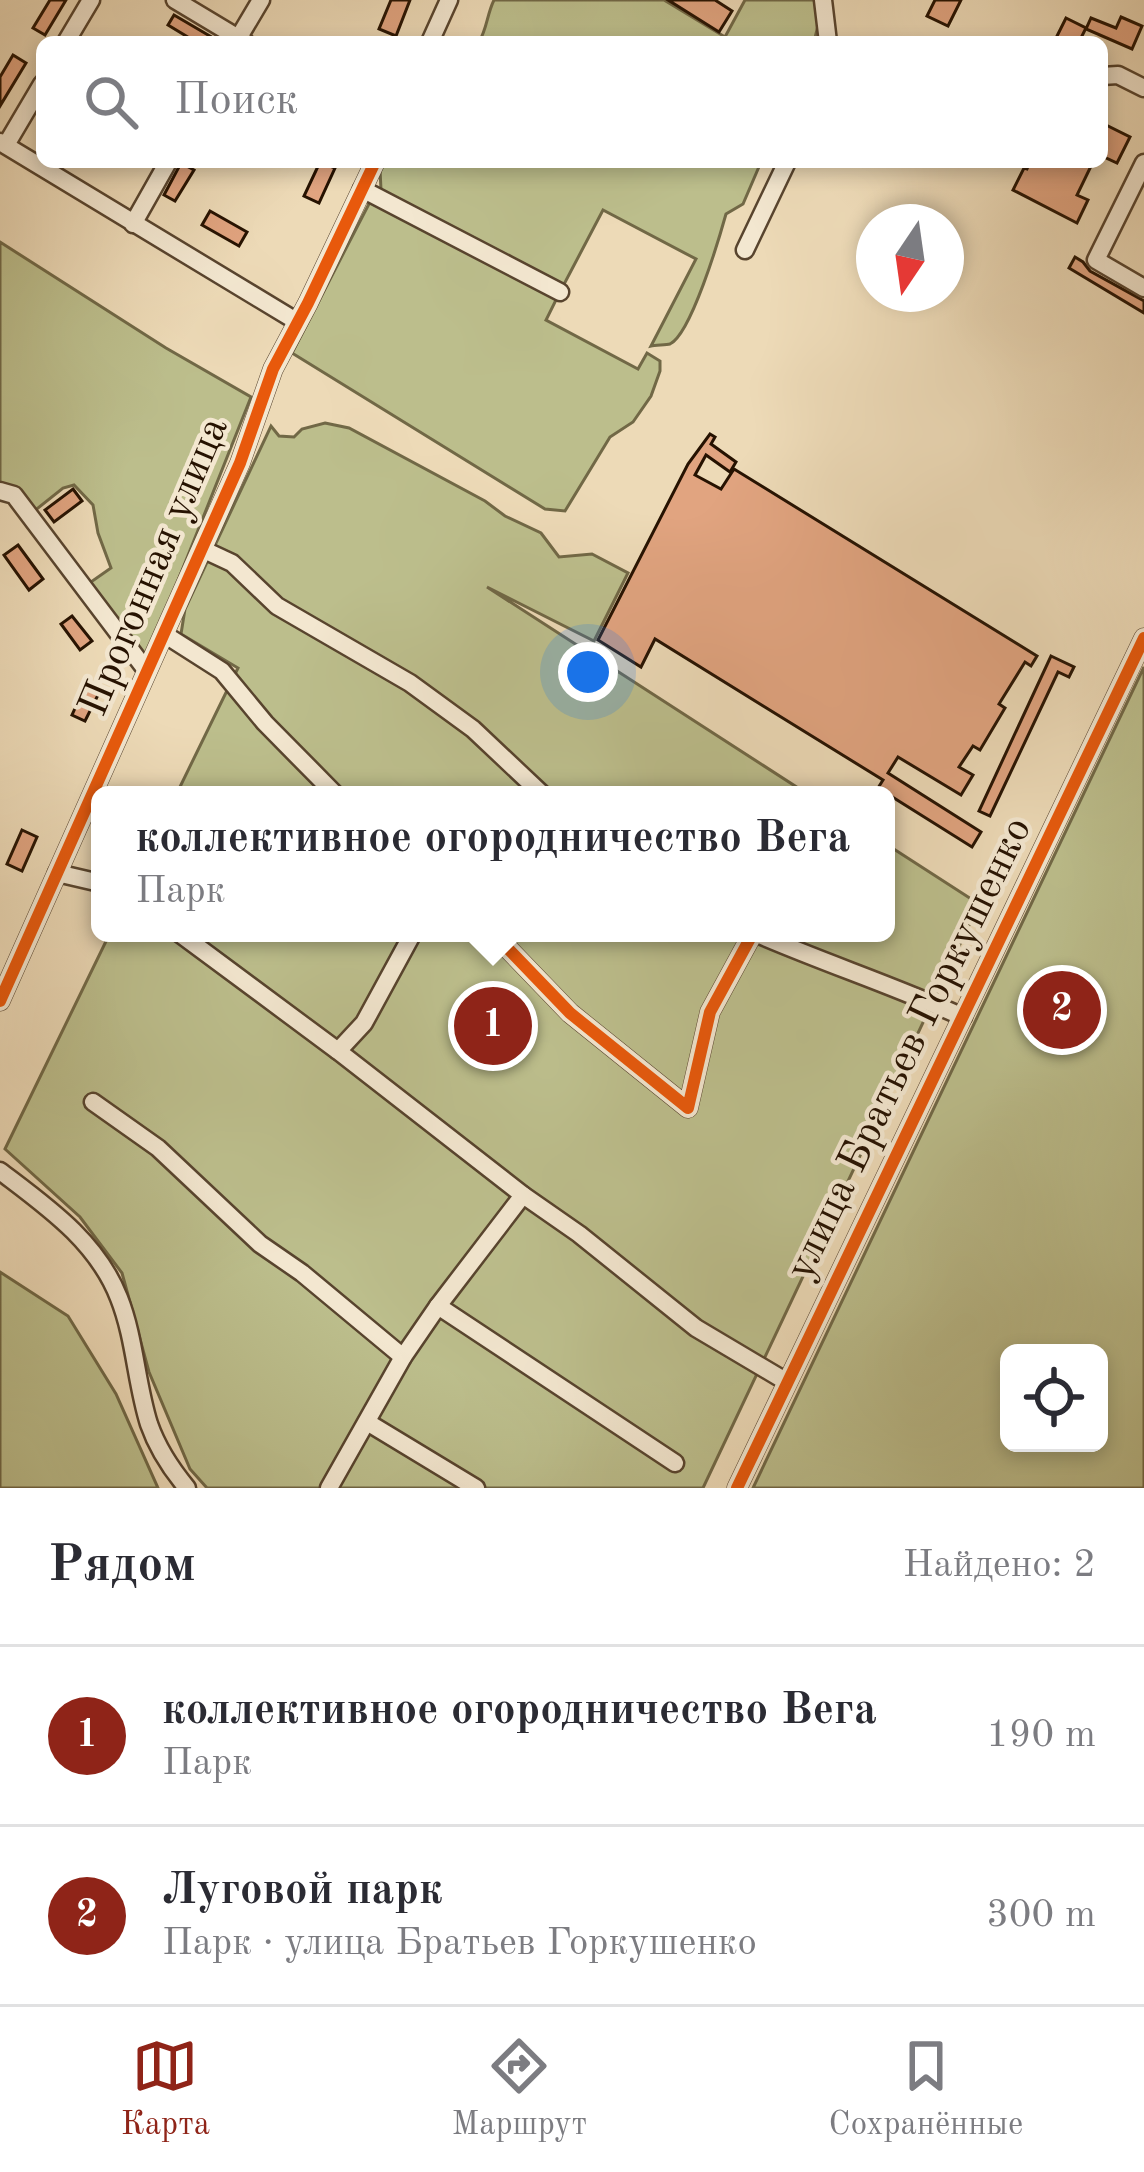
<!DOCTYPE html>
<html lang="ru">
<head>
<meta charset="utf-8">
<style>
  body { margin:0; font-family:"Old Standard TT",serif; background:#f2f2f3; color:#2b2b33 }
  .controls { position:absolute; right:36px; bottom:36px; display:grid; overflow:hidden; border-radius:18px; box-shadow:0 6px 18px #0003 }
  .controls button { width:108px; height:108px; display:grid; place-items:center; padding:0; border:0; border-bottom:3px solid #e1e1e2; background:#fff; color:#2b2b33; font:60px sans-serif }
  .compass { position:absolute; left:856px; top:204px; width:108px; height:108px; border-radius:50%; background:#fff; box-shadow:0 6px 18px #0003; rotate:193deg }
  .you { position:absolute; left:588px; top:672px; width:42px; height:42px; margin:-30px; border:9px solid #fff; border-radius:50%; background:#1a73e8; box-shadow:0 0 0 18px #1a73e833 }
  .badge { display:grid; place-items:center; width:78px; height:78px; border-radius:50%; background:#8f2418; color:#fff; font-size:39px; font-weight:700 }
  .pin { position:absolute; translate:-50% -50%; border:6px solid #fff; box-shadow:0 3px 12px #0006 }
  .popup { position:absolute; left:91px; top:786px; width:804px; height:156px; box-sizing:border-box; display:grid; place-content:center; border-radius:18px; background:#fff; filter:drop-shadow(0 3px 9px #0005); font-size:39px; white-space:nowrap; color:#7c7c81 }
  .popup b { font-size:45px; color:#2b2b33 }
  .popup::after { content:''; position:absolute; left:50%; top:100%; margin-left:-24px; border:24px solid transparent; border-top-color:#fff }
  .list { margin:0; padding:0; list-style:none }
  h2 { display:flex; justify-content:space-between; align-items:center; height:156px; margin:0; padding:0 48px; font-size:51px }
  h2 small { font-size:39px; font-weight:400; color:#7c7c81 }
  .list li { display:grid; grid-template-columns:78px 1fr auto; gap:36px; align-items:center; box-sizing:border-box; height:180px; padding:0 48px; border-top:3px solid #e1e1e2 }
  .list b { display:block; font-size:45px; white-space:nowrap }
  .list p { margin:0; font-size:39px; white-space:nowrap; color:#7c7c81 }
  .list em { font-size:39px; font-style:normal; color:#7c7c81 }
  .icon { flex:none; width:66px; height:66px; fill:none; stroke:currentColor; stroke-width:2; stroke-linecap:round; stroke-linejoin:round }
  .map { position:relative; flex:none; width:1144px; height:1488px; overflow:hidden }
  .search { position:absolute; background:#fff; box-shadow:0 6px 18px #0003; left:36px; right:36px; top:36px; height:132px; display:flex; align-items:center; gap:30px; box-sizing:border-box; padding:0 42px; border-radius:18px; color:#7c7c81; font-size:45px }
  .sheet { height:516px; background:#fff }
  nav { display:flex; justify-content:space-around; align-items:center; box-sizing:border-box; height:168px; border-top:3px solid #e1e1e2; background:#fff; font-size:33px; color:#7c7c81 }
  nav a { display:grid; justify-items:center; gap:6px }
  nav .on { color:#8f2418 }
  .map>svg:first-child { display:block }
  .green { fill:#bcbe8c; stroke:#716846; stroke-width:3; fill-rule:evenodd }
  .building { fill:#e1a480; stroke:#261201; stroke-width:3 }
  .lines { fill:none; stroke-linecap:round; stroke-linejoin:round }
  .minor-casing { stroke:#58442e; stroke-width:21 }
  .minor { stroke:#f3e7d0; stroke-width:16 }
  .cycleway-casing { stroke:#f3e7d0; stroke-width:20 }
  .cycleway { stroke:#e8590c; stroke-width:12 }
  .labels { text-anchor:middle; dominant-baseline:central; stroke-width:9; stroke-linejoin:round; paint-order:stroke }
  .street-label { font-size:42px; fill:#261201; stroke:#f3e7d0 }
</style>
</head>
<body>
<div class="map">
<svg width="1144" height="1488" viewBox="0 0 1144 1488">
  <rect width="100%" height="100%" fill="#eddab7"/>
  <filter id="stains"><feTurbulence type="fractalNoise" baseFrequency=".00167" numOctaves="4"/><feColorMatrix values="0 0 0 0 .2 0 0 0 0 .09 0 0 0 0 .02 0 0 0 .5 -.17"/></filter>
  <radialGradient id="worn" r=".72"><stop offset=".6" stop-color="#630" stop-opacity="0"/><stop offset="1" stop-color="#630" stop-opacity=".3"/></radialGradient>
  <!-- green -->
  <g class="green">
    <path d="M494,0H664L725,37L745,0H817L820,17L814,42H479C487,29 487,14 494,0Z"/>
    <path d="M384,162H761L743,204L726,214C719,239 691,334 670,344C666,345 655,345 651,346L696,259L603,210L561,290L381,190L380,169Z"/>
    <polygon points="372,198 558,296 546,320 638,369 647,353 660,361 660,371 651,396 633,422 610,437 565,511 545,509 292,353"/>
    <polygon points="0,242 166,348 251,397 146,661 88,584 111,568 98,533 93,505 74,485 63,488 33,512 11,487 0,482"/>
    <polygon points="325,423 349,428 485,501 505,516 541,533 559,557 592,554 628,573 594,641 487,587 809,795 176,795 238,668 181,634 185,609 271,426 279,436 294,437 302,429"/>
    <path d="M1144,667V1488H753ZM1099,1353V1443H1009V1353Z"/>
    <polygon points="886,844 979,904 703,1488 207,1488 190,1469 149,1372 122,1273 80,1217 5,1149 110,933 886,933"/>
    <polygon points="0,1272 68,1316 116,1394 158,1488 0,1488"/>
  </g>
  <!-- building -->
  <g class="building">
    <polygon points="50,0 66,0 45,35 33,28"/>
    <polygon points="391,0 410,0 396,36 379,29"/>
    <polygon points="668,0 715,0 732,11 719,32"/>
    <polygon points="935,0 961,0 948,26 927,16"/>
    <polygon points="174,15 220,42 196,42 168,25"/>
    <polygon points="1121,17 1142,26 1132,49 1086,29 1091,18 1116,28"/>
    <polygon points="1066,18 1086,28 1079,42 1054,42"/>
    <polygon points="13,55 26,63 0,106 0,77"/>
    <polygon points="1102,123 1130,137 1117,163 1102,156"/>
    <polygon points="320,162 335,168 319,203 304,196"/>
    <polygon points="1030,162 1093,162 1077,195 1088,200 1077,223 1013,190 1024,168 1027,169"/>
    <polygon points="181,163 194,170 175,201 164,195"/>
    <polygon points="210,211 247,232 239,246 202,225"/>
    <polygon points="1075,257 1083,262 1090,271 1144,301 1144,313 1069,268"/>
    <polygon points="710,434 715,437 711,444 736,462 730,472 706,455 695,475 721,489 734,469 1037,656 1031,666 1025,662 999,704 1005,708 980,750 973,746 959,767 973,775 961,795 898,757 888,773 981,832 972,847 878,788 883,780 655,639 641,667 598,640 688,464"/>
    <polygon points="73,489 82,501 54,522 45,510"/>
    <polygon points="18,545 43,579 29,590 4,555"/>
    <polygon points="72,616 92,641 80,650 61,624"/>
    <polygon points="1051,656 1074,667 1069,677 1058,672 990,816 979,811"/>
    <polygon points="87,682 101,689 85,721 72,715"/>
    <polygon points="22,830 37,837 22,871 7,864"/>
  </g>
  <g class="lines">
    <defs>
      <g id="minor">
        <polyline points="175,0 245,42"/>
        <polyline points="823,0 828,42"/>
        <polyline points="66,42 91,0"/>
        <polyline points="236,42 261,0"/>
        <polyline points="430,42 449,0"/>
        <polyline points="1102,76 1118,75 1144,88"/>
        <polyline points="0,142 296,321"/>
        <polyline points="6,145 42,84"/>
        <polyline points="1144,163 1096,260 1144,288"/>
        <polyline points="362,189 560,292"/>
        <polyline points="133,224 168,162"/>
        <polyline points="745,250 787,162"/>
        <polyline points="0,491 14,495 146,670"/>
        <polyline points="202,549 232,563 277,606 410,683 473,729 543,795"/>
        <polyline points="164,634 222,671 265,723 336,795"/>
        <polyline points="57,873 100,883"/>
        <polyline points="179,933 338,1051 523,1195 579,1234 696,1328 787,1382"/>
        <polyline points="493,933 570,1013 688,1108 710,1012 753,933"/>
        <path d="M755,933C824,963 895,986 963,1017"/>
        <polyline points="0,1001 240,463 273,369 308,303 375,162"/>
        <polyline points="338,1051 364,1023 413,933"/>
        <polyline points="93,1102 158,1148 260,1244 302,1273 403,1357"/>
        <path d="M0,1171C46,1206 97,1241 119,1298C135,1338 136,1383 149,1424C157,1447 172,1470 187,1488"/>
        <polyline points="438,1306 675,1463"/>
        <polyline points="367,1422 476,1488"/>
        <polyline points="329,1488 403,1357 438,1306 523,1195"/>
        <polyline points="737,1488 1144,638"/>
      </g>
    </defs>
    <!-- minor casing -->
    <use href="#minor" class="minor-casing"/>
    <!-- minor -->
    <use href="#minor" class="minor"/>
    <defs>
      <g id="cycleway">
        <polyline points="493,933 570,1013 688,1108 710,1012 753,933"/>
        <polyline points="0,1001 240,463 273,369 308,303 375,162"/>
        <polyline points="737,1488 1144,638"/>
      </g>
    </defs>
    <!-- cycleway casing -->
    <use href="#cycleway" class="cycleway-casing"/>
    <!-- cycleway -->
    <use href="#cycleway" class="cycleway"/>
  </g>
  <g class="labels">
    <!-- street labels -->
    <g class="street-label">
      <text transform="translate(155 567) rotate(-67)">Прогонная улица</text>
      <text transform="translate(910 1049) rotate(-64)">улица Братьев Горкушенко</text>
    </g>
  </g>
  <rect width="100%" height="100%" filter="url(#stains)"/>
  <rect width="100%" height="100%" fill="url(#worn)"/>
</svg>
<div class="controls">
<button><svg class="icon" aria-label="locate" viewBox="0 0 24 24"><circle cx="12" cy="12" r="6"/><path d="M12 2v4M12 18v4M2 12h4M18 12h4"/></svg></button>
</div>
<svg class="compass" viewBox="-18 -18 36 36"><path d="M0-13l5 13h-10z" fill="#e53935"/><path d="M0 13l5-13h-10z" fill="#7c7c81"/></svg>
<div class="you"></div>
<div class="pin badge" style="left:493px;top:1026px">1</div>
<div class="popup"><b>коллективное огородничество Вега</b>Парк</div>
<div class="pin badge" style="left:1062px;top:1010px">2</div>
<div class="search"><svg class="icon" aria-label="search" viewBox="0 0 24 24"><circle cx="10" cy="10" r="6"/><path d="M15 15l6 6"/></svg>Поиск</div>
</div>
<section class="sheet">
<h2>Рядом<small>Найдено: 2</small></h2>
<ul class="list">
<li><span class="badge">1</span><div><b>коллективное огородничество Вега</b><p>Парк</p></div><em>190 m</em></li>
<li><span class="badge">2</span><div><b>Луговой парк</b><p>Парк · улица Братьев Горкушенко</p></div><em>300 m</em></li>
</ul>
</section>
<nav>
<a class="on"><svg class="icon" aria-label="map" viewBox="0 0 24 24"><path d="M3 6l6-2 6 2 6-2v14l-6 2-6-2-6 2zM9 4v14M15 6v14"/></svg>Карта</a>
<a><svg class="icon" aria-label="directions" viewBox="0 0 24 24"><path d="M12 3l9 9-9 9-9-9zM9 14v-3h6M13 9l2 2-2 2"/></svg>Маршрут</a>
<a><svg class="icon" aria-label="saved" viewBox="0 0 24 24"><path d="M7 4h10v16l-5-4-5 4z"/></svg>Сохранённые</a>
</nav>
</body>
</html>
